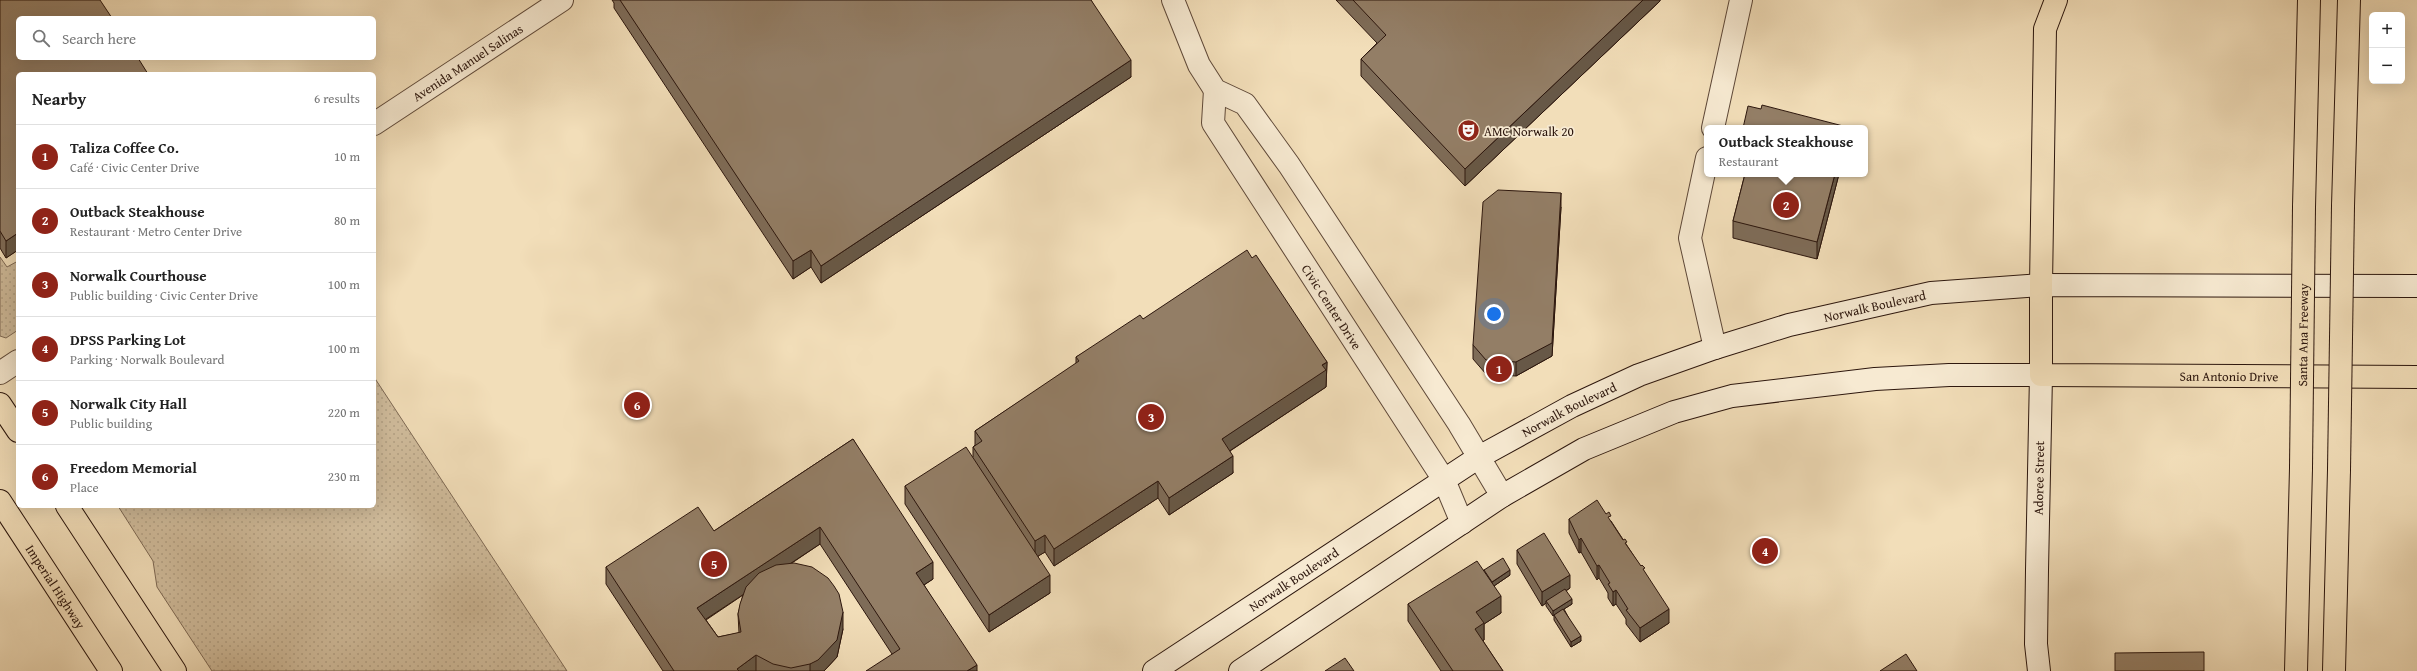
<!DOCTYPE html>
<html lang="en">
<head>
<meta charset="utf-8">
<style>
  body { margin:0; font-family:"Gentium Book Plus",serif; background:#f6f6f6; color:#222 }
  .controls { position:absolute; right:12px; top:12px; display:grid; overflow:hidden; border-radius:6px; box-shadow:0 4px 16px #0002 }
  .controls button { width:36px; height:36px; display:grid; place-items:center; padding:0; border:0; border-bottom:1px solid #e0e0e0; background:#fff; color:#222; font:20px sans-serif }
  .you { position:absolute; left:1494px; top:314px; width:14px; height:14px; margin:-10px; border:3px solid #fff; border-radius:50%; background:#1a73e8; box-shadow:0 0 0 6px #1a73e833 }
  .badge { display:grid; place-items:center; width:26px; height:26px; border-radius:50%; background:#8f2418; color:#fff; font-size:13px; font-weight:700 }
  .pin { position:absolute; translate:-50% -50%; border:2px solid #fff; box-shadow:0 1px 4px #0006 }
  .popup { position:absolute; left:1704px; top:125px; width:164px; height:52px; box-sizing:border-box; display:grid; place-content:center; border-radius:6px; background:#fff; filter:drop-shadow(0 1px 3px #0005); font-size:13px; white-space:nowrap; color:#767676 }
  .popup b { font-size:15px; color:#222 }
  .popup::after { content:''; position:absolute; left:50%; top:100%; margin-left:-8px; border:8px solid transparent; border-top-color:#fff }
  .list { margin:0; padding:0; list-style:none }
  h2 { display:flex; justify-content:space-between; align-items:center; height:52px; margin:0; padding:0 16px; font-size:17px }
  h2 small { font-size:13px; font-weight:400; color:#767676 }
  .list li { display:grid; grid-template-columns:26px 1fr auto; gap:12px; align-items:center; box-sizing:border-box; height:64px; padding:0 16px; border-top:1px solid #e0e0e0 }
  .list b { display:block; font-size:15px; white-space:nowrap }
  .list p { margin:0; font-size:13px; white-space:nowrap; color:#767676 }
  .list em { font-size:13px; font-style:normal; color:#767676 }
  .icon { flex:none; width:22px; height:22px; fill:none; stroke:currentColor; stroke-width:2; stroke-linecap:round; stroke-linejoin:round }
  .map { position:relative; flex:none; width:2417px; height:671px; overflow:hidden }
  .search { position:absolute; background:#fff; box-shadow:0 4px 16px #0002; left:16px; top:16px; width:360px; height:44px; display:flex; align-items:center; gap:10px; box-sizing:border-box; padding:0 14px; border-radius:6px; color:#767676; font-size:15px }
  .panel { position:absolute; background:#fff; box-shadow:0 4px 16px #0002; left:16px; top:72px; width:360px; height:436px; border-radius:6px }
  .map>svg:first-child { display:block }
  .grass { fill:url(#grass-dots); stroke:#7e6954 }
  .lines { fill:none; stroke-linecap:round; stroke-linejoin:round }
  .minor-casing { stroke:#5e4838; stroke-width:24 }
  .tertiary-casing { stroke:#5e4838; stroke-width:24 }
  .secondary-casing { stroke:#2c160d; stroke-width:24 }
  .primary-casing { stroke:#2c160d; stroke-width:24 }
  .motorway-casing { stroke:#2c160d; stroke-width:24 }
  .minor { stroke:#f7ead2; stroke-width:22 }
  .tertiary { stroke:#f7ead2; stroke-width:22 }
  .secondary { stroke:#f7ead2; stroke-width:22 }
  .primary { stroke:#f2deb9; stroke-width:22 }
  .motorway { stroke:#f2deb9; stroke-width:22 }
  .motorway-bridge-casing { stroke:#2c160d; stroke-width:24; stroke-linecap:butt }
  .motorway-bridge { stroke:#f2deb9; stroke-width:22 }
  .wall { fill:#7e6c58; stroke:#2c160d; fill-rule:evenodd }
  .shaded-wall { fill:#675847; stroke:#2c160d }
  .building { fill:#937e66; stroke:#2c160d }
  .labels { text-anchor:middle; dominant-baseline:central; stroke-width:3.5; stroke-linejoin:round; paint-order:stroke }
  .street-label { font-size:13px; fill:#2c160d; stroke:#f7ead2 }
  .poi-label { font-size:13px; fill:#2c160d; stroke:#f7ead2; text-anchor:start }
</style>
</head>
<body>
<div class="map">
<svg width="2417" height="671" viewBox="0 0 2417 671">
  <defs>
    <pattern id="grass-dots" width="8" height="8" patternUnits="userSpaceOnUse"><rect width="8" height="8" fill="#d0bc9c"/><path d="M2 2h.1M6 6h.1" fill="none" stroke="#b3a185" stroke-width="1.8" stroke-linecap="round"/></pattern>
  </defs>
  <rect width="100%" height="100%" fill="#f2deb9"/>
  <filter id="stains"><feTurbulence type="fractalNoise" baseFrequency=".005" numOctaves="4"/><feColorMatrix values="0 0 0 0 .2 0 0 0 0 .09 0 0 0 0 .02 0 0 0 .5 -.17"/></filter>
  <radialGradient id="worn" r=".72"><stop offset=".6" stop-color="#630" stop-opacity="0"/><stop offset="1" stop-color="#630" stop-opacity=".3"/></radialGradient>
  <!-- grass -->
  <g class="grass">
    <polygon points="0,257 7,267 18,261 18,330 6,338 0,336"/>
    <polygon points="374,377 567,671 212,671 157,587 153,561 118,506 374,506"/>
  </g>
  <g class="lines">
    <defs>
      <g id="minor">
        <path id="s1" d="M374,124L562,0"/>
        <polyline points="1713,128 1741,0"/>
        <polyline points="1707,158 1690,238 1715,348"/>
        <polyline points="0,373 18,361"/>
      </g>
      <g id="tertiary">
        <polyline points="1173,0 1199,65 1215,90 1245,104 1289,165 1459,424 1502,496"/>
        <path id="s2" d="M1215,90L1213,123L1444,480L1462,523"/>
      </g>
      <g id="secondary">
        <path id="s3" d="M1154,671L1479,457L1572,406L1639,375L1715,348L1789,325L1931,293L2041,285L2417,286"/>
        <polyline points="1240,671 1502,496 1584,449 1674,412 1732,396 1875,379 1949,375 2041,375 2037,570 2036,644 2039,671"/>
      </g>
      <g id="primary">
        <path id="s4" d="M2041,285V375L2417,377"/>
        <polyline points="0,404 18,431"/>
        <path id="s5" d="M0,501L111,671"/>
        <polyline points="67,506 175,671"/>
      </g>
      <g id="motorway">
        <polyline points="2343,206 2349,0"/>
        <polyline points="2304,207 2309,0"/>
        <polyline points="2041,285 2045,29 2056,0"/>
        <polyline points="2296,671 2301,468"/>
        <polyline points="2334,671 2339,470"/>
      </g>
    </defs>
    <!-- minor casing -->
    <use href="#minor" class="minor-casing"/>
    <!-- tertiary casing -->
    <use href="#tertiary" class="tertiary-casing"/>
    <!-- secondary casing -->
    <use href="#secondary" class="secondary-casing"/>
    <!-- primary casing -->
    <use href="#primary" class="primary-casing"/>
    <!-- motorway casing -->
    <use href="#motorway" class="motorway-casing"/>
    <!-- minor -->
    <use href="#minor" class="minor"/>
    <!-- tertiary -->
    <use href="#tertiary" class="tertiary"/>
    <!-- secondary -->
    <use href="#secondary" class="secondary"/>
    <!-- primary -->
    <use href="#primary" class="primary"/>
    <!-- motorway -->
    <use href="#motorway" class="motorway"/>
    <defs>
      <g id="motorway-bridge">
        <path id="s6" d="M2301,468L2304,207"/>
        <polyline points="2339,470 2343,206"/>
      </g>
    </defs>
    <!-- motorway-bridge casing -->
    <use href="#motorway-bridge" class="motorway-bridge-casing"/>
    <!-- motorway-bridge -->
    <use href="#motorway-bridge" class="motorway-bridge"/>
  </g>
  <!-- wall -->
  <g class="wall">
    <polygon points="0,0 18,74 18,250 6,258 0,248"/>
    <polygon points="612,0 1091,0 1131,77 821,283 811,267 793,279 614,8 614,3"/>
    <polygon points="1336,0 1660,0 1660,1 1465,186 1361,76 1361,59 1377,43"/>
    <polygon points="1745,174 1839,174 1817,259 1733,238 1733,221"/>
    <polygon points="1561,207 1552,356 1516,376 1486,374 1473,359 1473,345"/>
    <polygon points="1252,258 1327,362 1326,387 1230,451 1233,473 1169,515 1158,498 1054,566 1045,552 1038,556 1050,593 989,632 905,504 905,486 973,457 973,447 975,445 975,431 1076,364 1076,357"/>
    <path d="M853,439L933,579L924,585L977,671L892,654L820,544L792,563L843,629L837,657L824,671H663L606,584V567L714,531ZM743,595L738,614L739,633L718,637L706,620Z"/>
    <polygon points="1569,519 1611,521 1645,573 1669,623 1640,642 1626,624 1626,619 1616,604 1613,606 1608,598 1608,593 1599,578 1597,580 1581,552 1579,553 1569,533"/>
    <polygon points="1517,550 1570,588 1566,591 1572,604 1564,609 1581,641 1571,647 1554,620 1554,615 1553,616 1546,606 1546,603 1542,606 1517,564"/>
    <polygon points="1484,570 1510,575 1494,586 1501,613 1484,624 1484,640 1483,641 1503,671 1441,671 1408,621 1408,604"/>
  </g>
  <!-- shaded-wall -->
  <g class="shaded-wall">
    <polygon points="1643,0 1660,0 1660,1 1465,186 1465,169"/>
    <polygon points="1131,60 1131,77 821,283 821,266"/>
    <polygon points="1835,174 1839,174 1817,259 1817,242"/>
    <polygon points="1561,193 1561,207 1552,356 1516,376 1516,362"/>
    <polygon points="18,233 18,250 6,258 6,241"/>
    <polygon points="811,250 811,267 793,279 793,261"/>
    <polygon points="1327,362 1326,387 1222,456 1222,439"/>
    <polygon points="1233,456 1233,473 1169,515 1169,498"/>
    <polygon points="1158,481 1158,498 1054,566 1054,549"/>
    <polygon points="820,527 820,544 697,625 697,608"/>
    <polygon points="1045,535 1045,552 1035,558 1035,541"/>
    <polygon points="1581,538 1581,552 1579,553 1579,540"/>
    <polygon points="933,562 933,579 916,590 916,573"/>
    <polygon points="1599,565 1599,578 1597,580 1597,566"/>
    <polygon points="1510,570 1510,575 1488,590 1488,585"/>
    <polygon points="1050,575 1050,593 989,632 989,615"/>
    <polygon points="1570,575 1570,588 1548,602 1546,601 1546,603 1542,606 1542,592"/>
    <polygon points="1616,590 1616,604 1613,606 1613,592"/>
    <polygon points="1501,596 1501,613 1484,624 1484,640 1475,646 1475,629 1476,612"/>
    <polygon points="1572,599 1572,604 1553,616 1553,611"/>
    <polygon points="1669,609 1669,623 1640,642 1640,628"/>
    <polygon points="843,612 843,629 837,657 824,671 810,671 810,664"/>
    <polygon points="1581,636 1581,641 1571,647 1571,642"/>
    <polygon points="756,655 756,671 737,671 737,669"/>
    <polygon points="977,665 977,671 967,671"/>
  </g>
  <!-- building -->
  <g class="building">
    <polygon points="0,0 100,0 112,18 18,18 18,58 138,58 148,74 18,74 18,233 6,241 0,231"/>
    <polygon points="620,0 1091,0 1131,60 821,266 811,250 793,261"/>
    <polygon points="1353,0 1643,0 1465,169 1361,59 1386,35"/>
    <polygon points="1762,105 1847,127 1846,128 1743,128 1748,106 1761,109"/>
    <polygon points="1745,174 1835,174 1817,242 1733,221"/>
    <polygon points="1498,190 1561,193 1552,343 1516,362 1486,360 1473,345 1483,202"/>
    <polygon points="1247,250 1252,258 1256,255 1327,362 1322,365 1326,370 1222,439 1233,456 1169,498 1158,481 1054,549 1045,535 1035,541 973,447 982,441 975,431 1079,361 1076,357 1140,315 1143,319"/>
    <polygon points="853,439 933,562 916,573 977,665 967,671 866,671 900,649 820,527 697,608 718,637 741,632 738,614 740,604 746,587 759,573 776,565 794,563 812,567 828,578 834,586 839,594 843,612 837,640 818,660 810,664 791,668 773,664 756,655 737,669 739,671 674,671 606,567 698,507 714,531"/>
    <polygon points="966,447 1050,575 989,615 905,486"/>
    <polygon points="1597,500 1606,514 1609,512 1611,516 1608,517 1623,540 1625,539 1627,542 1625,543 1641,566 1642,565 1645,568 1643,569 1669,609 1640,628 1626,610 1628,609 1616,590 1613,592 1608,584 1610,583 1599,565 1597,566 1581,538 1579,540 1569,519"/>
    <polygon points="1544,533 1570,575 1542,592 1517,550"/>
    <polygon points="1503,558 1510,570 1492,582 1484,570"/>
    <polygon points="1477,561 1501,596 1476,612 1484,623 1475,629 1503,671 1453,671 1408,604"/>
    <polygon points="1565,589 1572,599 1553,611 1546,601"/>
    <polygon points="1563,609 1581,636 1571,642 1554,615"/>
    <polygon points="2204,652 2204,671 2115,671 2115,653"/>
    <polygon points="1906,654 1917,671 1880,671"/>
    <polygon points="1345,658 1354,671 1325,671"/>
  </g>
  <!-- icons -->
  <defs>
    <symbol id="theatre-disc" viewBox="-11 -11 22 22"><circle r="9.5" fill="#8f2418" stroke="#f7ead2"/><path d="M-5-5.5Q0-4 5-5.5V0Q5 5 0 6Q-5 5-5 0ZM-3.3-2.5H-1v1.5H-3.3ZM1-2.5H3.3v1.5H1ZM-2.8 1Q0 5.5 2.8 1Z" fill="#fff"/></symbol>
  </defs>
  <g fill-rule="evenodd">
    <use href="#theatre-disc" x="1456" y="118" width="25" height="25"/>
  </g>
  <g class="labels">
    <!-- street labels -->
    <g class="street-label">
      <text stroke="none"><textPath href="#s1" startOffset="112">Avenida Manuel Salinas</textPath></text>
      <text stroke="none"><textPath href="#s3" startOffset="815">Norwalk Boulevard</textPath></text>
      <text stroke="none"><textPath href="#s2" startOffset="252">Civic Center Drive</textPath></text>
      <text stroke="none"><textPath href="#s6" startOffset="133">Santa Ana Freeway</textPath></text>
      <text stroke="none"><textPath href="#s4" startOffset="278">San Antonio Drive</textPath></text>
      <text stroke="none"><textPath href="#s3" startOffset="491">Norwalk Boulevard</textPath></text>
      <text transform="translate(2039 478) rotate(-89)">Adoree Street</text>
      <text stroke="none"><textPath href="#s3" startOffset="167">Norwalk Boulevard</textPath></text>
      <text stroke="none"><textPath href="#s5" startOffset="102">Imperial Highway</textPath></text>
    </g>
    <!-- poi labels -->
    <g class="poi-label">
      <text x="1484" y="131">AMC Norwalk 20</text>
    </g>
  </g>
  <rect width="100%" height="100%" filter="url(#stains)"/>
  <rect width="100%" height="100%" fill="url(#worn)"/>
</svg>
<div class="controls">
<button>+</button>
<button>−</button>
</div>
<div class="you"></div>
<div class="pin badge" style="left:1499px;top:369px">1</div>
<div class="pin badge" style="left:1786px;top:205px">2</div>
<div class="popup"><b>Outback Steakhouse</b>Restaurant</div>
<div class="pin badge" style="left:1151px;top:417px">3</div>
<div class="pin badge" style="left:1765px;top:551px">4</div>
<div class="pin badge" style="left:714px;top:564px">5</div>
<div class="pin badge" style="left:637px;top:405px">6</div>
<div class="search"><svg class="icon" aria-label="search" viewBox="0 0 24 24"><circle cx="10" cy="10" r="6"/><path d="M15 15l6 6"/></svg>Search here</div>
<section class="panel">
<h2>Nearby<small>6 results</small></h2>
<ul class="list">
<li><span class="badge">1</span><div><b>Taliza Coffee Co.</b><p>Café · Civic Center Drive</p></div><em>10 m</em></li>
<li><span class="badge">2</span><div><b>Outback Steakhouse</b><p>Restaurant · Metro Center Drive</p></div><em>80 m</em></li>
<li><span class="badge">3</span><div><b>Norwalk Courthouse</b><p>Public building · Civic Center Drive</p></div><em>100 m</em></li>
<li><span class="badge">4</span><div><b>DPSS Parking Lot</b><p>Parking · Norwalk Boulevard</p></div><em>100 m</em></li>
<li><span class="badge">5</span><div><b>Norwalk City Hall</b><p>Public building</p></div><em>220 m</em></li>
<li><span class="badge">6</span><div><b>Freedom Memorial</b><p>Place</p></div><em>230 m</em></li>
</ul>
</section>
</div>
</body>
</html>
